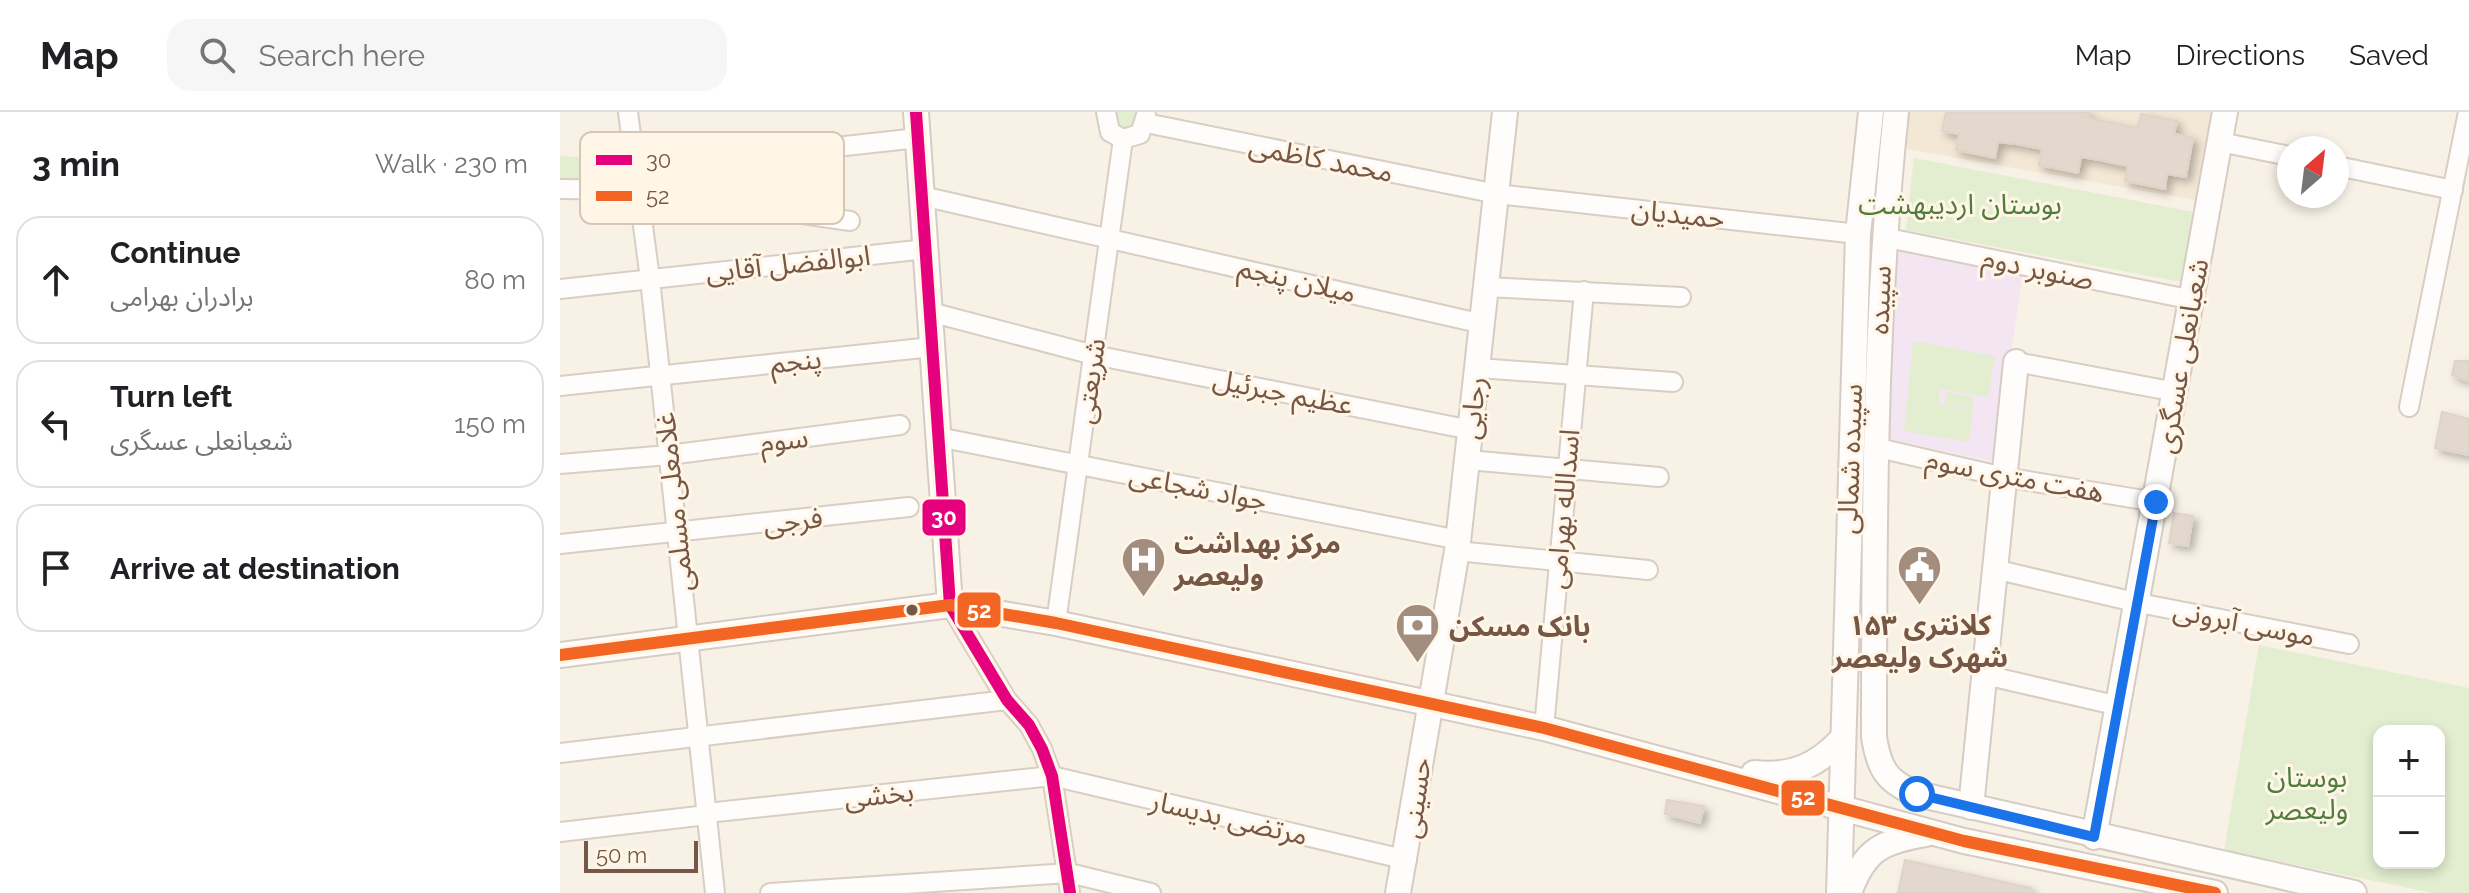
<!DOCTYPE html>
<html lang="en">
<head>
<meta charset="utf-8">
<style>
  body { margin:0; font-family:Raleway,"Noto Sans Arabic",sans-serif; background:#f6f6f6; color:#202124 }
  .controls { position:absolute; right:24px; bottom:24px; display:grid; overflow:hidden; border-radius:16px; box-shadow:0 4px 12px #0003 }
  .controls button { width:72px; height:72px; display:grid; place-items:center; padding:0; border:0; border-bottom:2px solid #e0e0e0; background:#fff; color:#202124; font:40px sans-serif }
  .compass { position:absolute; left:1717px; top:24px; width:72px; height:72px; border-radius:50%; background:#fff; box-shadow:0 4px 12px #0003; rotate:28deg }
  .scale { position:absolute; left:24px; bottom:20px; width:114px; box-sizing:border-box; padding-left:8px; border:4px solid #765745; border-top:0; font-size:22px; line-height:28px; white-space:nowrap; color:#765745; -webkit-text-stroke:6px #fff6e7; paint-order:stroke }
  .stop { position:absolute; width:24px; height:24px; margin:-18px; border:6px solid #1a73e8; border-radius:50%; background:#fff }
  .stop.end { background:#1a73e8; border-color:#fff; box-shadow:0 2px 8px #0008 }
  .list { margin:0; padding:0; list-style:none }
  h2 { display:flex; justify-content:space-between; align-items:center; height:104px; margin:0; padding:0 32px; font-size:34px }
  h2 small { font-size:26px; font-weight:400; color:#757577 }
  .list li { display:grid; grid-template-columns:52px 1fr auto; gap:24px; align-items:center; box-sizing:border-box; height:128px; margin:0 16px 16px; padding:0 16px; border:2px solid #e0e0e0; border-radius:24px }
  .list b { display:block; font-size:30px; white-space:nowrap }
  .list p { margin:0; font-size:26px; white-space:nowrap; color:#757577 }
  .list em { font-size:26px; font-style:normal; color:#757577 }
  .icon { flex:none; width:44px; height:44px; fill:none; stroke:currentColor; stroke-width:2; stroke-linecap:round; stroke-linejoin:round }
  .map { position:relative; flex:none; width:1909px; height:781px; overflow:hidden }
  header { display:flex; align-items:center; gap:48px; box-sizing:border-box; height:112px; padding:0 40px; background:#fff; border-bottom:2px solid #e0e0e0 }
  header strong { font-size:38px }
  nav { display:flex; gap:44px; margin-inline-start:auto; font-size:28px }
  .search { width:560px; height:72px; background:#f6f6f6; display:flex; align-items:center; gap:20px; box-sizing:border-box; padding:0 28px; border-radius:24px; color:#757577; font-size:30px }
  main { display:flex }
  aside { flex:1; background:#fff }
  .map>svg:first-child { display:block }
  .residential { fill:#f3e7d5 }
  .education { fill:#f3e5f1 }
  .green { fill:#e2eecf; fill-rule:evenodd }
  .building { fill:#e3d8cd; stroke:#e0d3c8; stroke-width:2; filter:url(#shadow) }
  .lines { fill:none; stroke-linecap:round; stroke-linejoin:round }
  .street-casing { stroke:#d8cec4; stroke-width:22 }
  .secondary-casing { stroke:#d7ccc3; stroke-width:28 }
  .street { stroke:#fefdfb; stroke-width:18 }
  .secondary { stroke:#fefdfb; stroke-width:24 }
  .bus-1-casing { stroke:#fff6e7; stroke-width:18 }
  .bus-2-casing { stroke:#fff6e7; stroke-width:18 }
  .bus-1 { stroke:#e5007d; stroke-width:12 }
  .bus-2 { stroke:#f26522; stroke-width:12 }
  .route { stroke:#1a73e8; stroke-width:10 }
  .bus-dot { fill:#765745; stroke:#fff6e7; stroke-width:3 }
  .labels { text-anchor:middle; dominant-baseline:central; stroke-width:6; stroke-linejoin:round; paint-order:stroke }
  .street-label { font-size:28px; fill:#765745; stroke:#fff6e7 }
  .park-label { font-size:28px; fill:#4f7d3c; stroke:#fff6e7 }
  .poi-label { font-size:28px; font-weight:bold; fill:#765745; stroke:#fff6e7; text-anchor:start }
  .key { fill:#fff6e7; stroke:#d6c6b6; stroke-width:2 }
  .key-label { font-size:22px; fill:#765745 }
  .line-badge { stroke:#fff6e7; stroke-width:3 }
  .badge-label { font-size:22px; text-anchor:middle; font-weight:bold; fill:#fff }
</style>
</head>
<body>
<header>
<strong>Map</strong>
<div class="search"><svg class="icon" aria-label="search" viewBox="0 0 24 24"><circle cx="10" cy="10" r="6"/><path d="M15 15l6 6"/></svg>Search here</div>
<nav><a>Map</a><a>Directions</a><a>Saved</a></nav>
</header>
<main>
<aside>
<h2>3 min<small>Walk · 230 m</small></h2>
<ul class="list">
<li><svg class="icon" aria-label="ahead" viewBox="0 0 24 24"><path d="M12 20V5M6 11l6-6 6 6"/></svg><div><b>Continue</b><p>برادران بهرامی</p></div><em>80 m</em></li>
<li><svg class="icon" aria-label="left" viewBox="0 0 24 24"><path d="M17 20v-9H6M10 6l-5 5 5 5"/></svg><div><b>Turn left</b><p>شعبانعلی عسگری</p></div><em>150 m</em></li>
<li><svg class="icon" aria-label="arrive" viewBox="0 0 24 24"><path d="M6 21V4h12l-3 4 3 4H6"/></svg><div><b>Arrive at destination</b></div></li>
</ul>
</aside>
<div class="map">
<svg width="1909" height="781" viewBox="0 0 1909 781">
  <defs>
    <filter id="shadow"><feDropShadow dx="4.5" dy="4.5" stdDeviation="4" flood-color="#0004"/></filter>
  </defs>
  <rect width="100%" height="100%" fill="#f7f1e6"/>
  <!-- residential -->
  <polygon class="residential" points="1345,0 1651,0 1636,88 1341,36"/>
  <!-- education -->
  <polygon class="education" points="1344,136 1463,160 1435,350 1329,327 1333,140"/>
  <!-- green -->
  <g class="green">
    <polygon points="550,0 582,0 584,8 563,25"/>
    <polygon points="0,44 74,48 78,72 0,69"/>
    <polygon points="1354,46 1643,102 1632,172 1346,118"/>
    <polygon points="1353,229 1435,244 1428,285 1357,273 1380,278 1378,292 1413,298 1408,330 1344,319"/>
    <polygon points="1386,280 1414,285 1412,297 1384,292"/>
    <path d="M1699,533L1909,576V781H1872L1664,738ZM1819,619H1879V751H1819Z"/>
  </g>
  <!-- building -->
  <g class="building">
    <polygon points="1386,0 1529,0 1528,6 1578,16 1581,2 1617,9 1614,22 1633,26 1626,65 1607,62 1605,77 1565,69 1568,54 1539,48 1521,45 1518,61 1479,53 1482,37 1456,32 1438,30 1435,46 1396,38 1399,22 1382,19"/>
    <polygon points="1895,249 1909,249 1909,269 1892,263"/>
    <polygon points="1882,300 1909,307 1909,343 1875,336"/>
    <polygon points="1614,401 1633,404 1628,434 1609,431"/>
    <polygon points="1107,688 1144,694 1140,711 1105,702"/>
    <polygon points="1345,748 1471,776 1470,781 1338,781"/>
  </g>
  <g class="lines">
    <defs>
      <g id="street">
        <polyline points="68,0 90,167 155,781"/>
        <polyline points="546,0 550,20 563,27 580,22 586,3"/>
        <polyline points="586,11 937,82 1298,122"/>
        <polyline points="1660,30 1729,44"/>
        <polyline points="1777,54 1893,78"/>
        <polyline points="75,57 358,26"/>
        <polyline points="0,77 78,78 290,109"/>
        <polyline points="362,84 923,212"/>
        <polyline points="1323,125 1633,188"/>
        <polyline points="927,175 1121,185"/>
        <polyline points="0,177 366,137"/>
        <polyline points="370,200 534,243 911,318"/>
        <polyline points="1456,250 1616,280"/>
        <polyline points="918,256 1113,270"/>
        <polyline points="0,274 372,235"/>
        <polyline points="1849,295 1908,0"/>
        <polyline points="378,325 899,428"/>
        <polyline points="1314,335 1444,365 1596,390"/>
        <polyline points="908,348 1099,365"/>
        <polyline points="0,352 109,343 340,313"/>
        <polyline points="0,432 349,395"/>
        <polyline points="897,439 1088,458"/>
        <polyline points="1434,457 1579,491 1789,532"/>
        <polyline points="390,493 447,588 469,613 482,637 492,664 510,781"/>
        <polyline points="496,511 563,27"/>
        <polyline points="1425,563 1559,594"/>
        <polyline points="984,616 1024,179"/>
        <polyline points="0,641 447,588"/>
        <polyline points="147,701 492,664 847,748"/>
        <polyline points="0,720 147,703"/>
        <polyline points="210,781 509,761 591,781"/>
      </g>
      <g id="secondary">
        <polyline points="356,0 390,493"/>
        <path d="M1336,0C1314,208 1314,416 1314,625C1319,657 1327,670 1357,682L1794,781"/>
        <polyline points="0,543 390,493 496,511 984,616 1404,729 1655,781"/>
        <path d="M1194,661C1232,665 1257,654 1283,626"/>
        <polyline points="1411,695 1456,250"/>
        <polyline points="1534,725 1665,0"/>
        <polyline points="838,781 897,439 945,0"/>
        <polyline points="1279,781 1298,122 1311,0"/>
        <path d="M1289,781C1305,737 1321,730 1366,722"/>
      </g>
    </defs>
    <!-- street casing -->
    <use href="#street" class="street-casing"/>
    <!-- secondary casing -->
    <use href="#secondary" class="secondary-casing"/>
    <!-- street -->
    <use href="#street" class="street"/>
    <!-- secondary -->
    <use href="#secondary" class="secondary"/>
    <defs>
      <polyline id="bus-1" points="356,0 390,493 447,588 469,613 482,637 492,664 510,781"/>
      <polyline id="bus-2" points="0,543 390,493 496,511 984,616 1404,729 1655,781"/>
    </defs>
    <!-- bus-1 casing -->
    <use href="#bus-1" class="bus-1-casing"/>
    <!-- bus-2 casing -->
    <use href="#bus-2" class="bus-2-casing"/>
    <!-- bus-1 -->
    <use href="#bus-1" class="bus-1"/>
    <!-- bus-2 -->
    <use href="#bus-2" class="bus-2"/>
  </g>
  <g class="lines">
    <!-- route -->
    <polyline class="route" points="1357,682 1534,725 1596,390"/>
  </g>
  <!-- icons -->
  <defs>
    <symbol id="hospital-pin" viewBox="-11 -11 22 30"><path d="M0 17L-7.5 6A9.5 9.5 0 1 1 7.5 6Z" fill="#a38d7d" stroke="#fff6e7"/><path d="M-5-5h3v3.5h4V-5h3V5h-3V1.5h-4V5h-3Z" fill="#fff"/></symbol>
    <symbol id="civic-pin" viewBox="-11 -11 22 30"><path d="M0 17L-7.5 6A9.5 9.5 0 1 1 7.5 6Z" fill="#a38d7d" stroke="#fff6e7"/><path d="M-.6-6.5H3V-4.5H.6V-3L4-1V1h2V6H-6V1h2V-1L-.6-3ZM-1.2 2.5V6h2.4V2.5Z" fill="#fff"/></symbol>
    <symbol id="bank-pin" viewBox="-11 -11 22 30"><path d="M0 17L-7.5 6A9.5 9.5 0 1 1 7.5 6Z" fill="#a38d7d" stroke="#fff6e7"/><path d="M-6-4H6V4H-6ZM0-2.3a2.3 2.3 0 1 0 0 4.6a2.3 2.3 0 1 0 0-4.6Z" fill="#fff"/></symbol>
  </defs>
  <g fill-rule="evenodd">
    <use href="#hospital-pin" x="558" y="422" width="51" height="69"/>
    <use href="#civic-pin" x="1334" y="430" width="51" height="69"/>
    <use href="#bank-pin" x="832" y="488" width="51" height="69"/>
  </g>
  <!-- markers -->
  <circle class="bus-dot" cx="352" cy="498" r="7"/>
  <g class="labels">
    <!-- street labels -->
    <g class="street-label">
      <text transform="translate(761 47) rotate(11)">محمد کاظمی</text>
      <text transform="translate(1118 102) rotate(6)">حمیدیان</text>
      <text transform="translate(228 152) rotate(-6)">ابوالفضل آقایی</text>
      <text transform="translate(1478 157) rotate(12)">صنوبر دوم</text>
      <text transform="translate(737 168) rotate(13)">میلان پنجم</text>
      <text transform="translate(1320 188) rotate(-88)">سپیده</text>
      <text transform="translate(1622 244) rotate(-80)">شعبانعلی عسگری</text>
      <text transform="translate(236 249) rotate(-6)">پنجم</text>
      <text transform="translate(530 269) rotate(-82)">شریعتی</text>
      <text transform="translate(723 280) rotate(11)">عظیم جبرئیل</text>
      <text transform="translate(913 296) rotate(-84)">رجایی</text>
      <text transform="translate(224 328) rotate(-7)">سوم</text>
      <text transform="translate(1290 347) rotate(-88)">سپیده شمالی</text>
      <text transform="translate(1455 364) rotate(11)">هفت متری سوم</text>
      <text transform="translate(638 376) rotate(11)">جواد شجاعی</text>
      <text transform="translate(114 390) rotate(-96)">غلامعلی مسلمی</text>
      <text transform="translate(1003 397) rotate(-85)">اسدالله بهرامی</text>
      <text transform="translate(233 409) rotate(-7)">فرجی</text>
      <text transform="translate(1684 511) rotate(11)">موسی آبرونی</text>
      <text transform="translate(319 683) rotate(-6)">بخشی</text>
      <text transform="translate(856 686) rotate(-82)">حسینی</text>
      <text transform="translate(669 706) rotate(13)">مرتضی بدیسار</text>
    </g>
    <!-- park labels -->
    <g class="park-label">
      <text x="1400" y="92">بوستان اردیبهشت</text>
      <text x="1747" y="665">بوستان<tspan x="1747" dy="32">ولیعصر</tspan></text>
    </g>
    <!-- poi labels -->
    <g class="poi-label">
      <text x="614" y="431">مرکز بهداشت<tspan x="614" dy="32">ولیعصر</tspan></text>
      <text x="1360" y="513" text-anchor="middle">کلانتری ۱۵۳<tspan x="1360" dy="32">شهرک ولیعصر</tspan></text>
      <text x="889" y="514">بانک مسکن</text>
    </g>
  </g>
  <!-- legend -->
  <rect x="20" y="20" width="264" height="92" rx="12" class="key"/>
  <rect x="36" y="43" width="36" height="10" fill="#e5007d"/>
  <rect x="36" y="79" width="36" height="10" fill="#f26522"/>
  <g class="key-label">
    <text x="86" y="56">30</text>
    <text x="86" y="92">52</text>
  </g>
  <g class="line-badge">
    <rect x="361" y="386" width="46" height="39" rx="8" fill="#e5007d"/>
    <rect x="396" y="479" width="46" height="38" rx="8" fill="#f26522"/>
    <rect x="1220" y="667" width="46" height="38" rx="8" fill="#f26522"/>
  </g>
  <g class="badge-label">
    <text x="384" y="413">30</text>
    <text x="419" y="506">52</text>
    <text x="1243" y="693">52</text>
  </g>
</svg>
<div class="controls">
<button>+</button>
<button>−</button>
</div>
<svg class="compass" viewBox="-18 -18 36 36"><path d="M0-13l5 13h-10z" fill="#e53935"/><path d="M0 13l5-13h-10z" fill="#757577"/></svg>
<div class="scale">50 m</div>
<div class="stop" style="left:1357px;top:682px"></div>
<div class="stop end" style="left:1596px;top:390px"></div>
</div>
</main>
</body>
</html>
